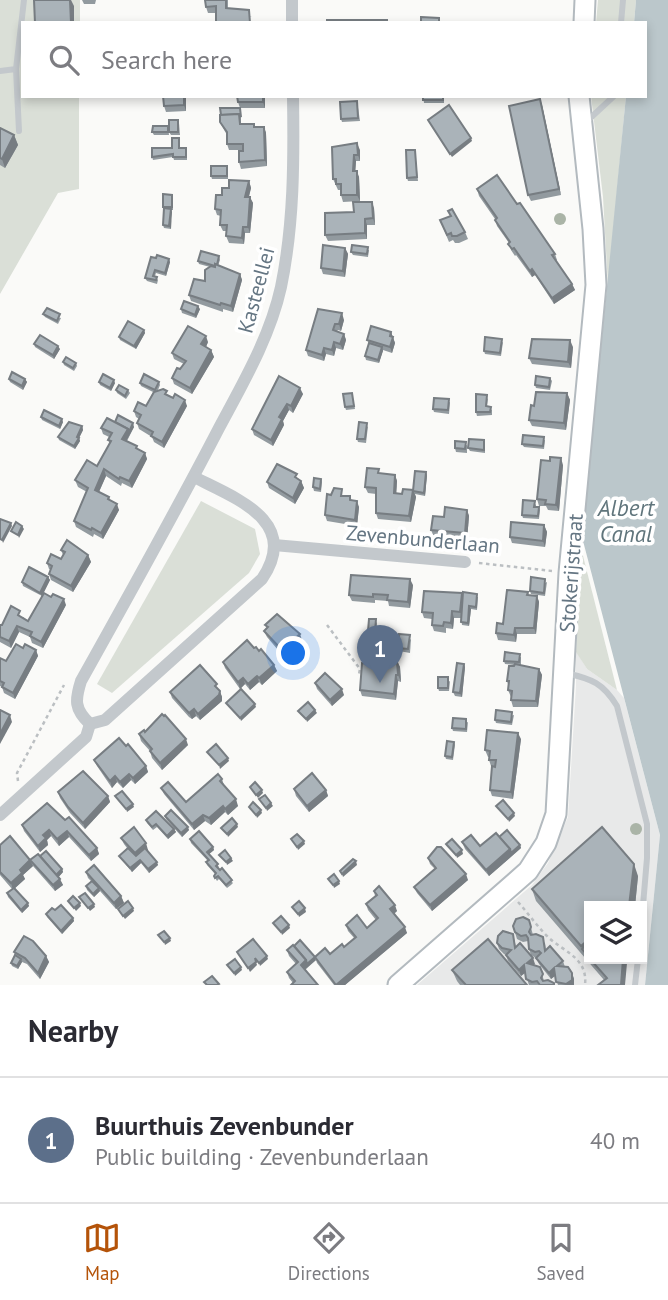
<!DOCTYPE html>
<html lang="en">
<head>
<meta charset="utf-8">
<style>
  body { margin:0; font-family:"PT Sans",sans-serif; background:#f2f2f3; color:#2b2b33 }
  .controls { position:absolute; right:21px; bottom:21px; display:grid; overflow:hidden; border-radius:0px; box-shadow:0 4px 10px #0003 }
  .controls button { width:63px; height:63px; display:grid; place-items:center; padding:0; border:0; border-bottom:2px solid #e1e1e2; background:#fff; color:#2b2b33; font:35px sans-serif }
  .you { position:absolute; left:294px; top:654px; width:24px; height:24px; margin:-18px; border:5px solid #fff; border-radius:50%; background:#1a73e8; box-shadow:0 0 0 10px #1a73e833 }
  .badge { display:grid; place-items:center; width:46px; height:46px; border-radius:50%; background:#b45309; color:#fff; font-size:23px; font-weight:700 }
  .pin { position:absolute; translate:-50% -58px; filter:drop-shadow(0 2px 4px #0008) }
  .pin::after { content:''; position:absolute; top:37px; width:24px; height:21px; background:inherit; clip-path:polygon(0 0,100% 0,50% 100%) }
  .list { margin:0; padding:0; list-style:none }
  h2 { display:flex; justify-content:space-between; align-items:center; height:91px; margin:0; padding:0 28px; font-size:30px }
  h2 small { font-size:23px; font-weight:400; color:#7c7c81 }
  .list li { display:grid; grid-template-columns:46px 1fr auto; gap:21px; align-items:center; box-sizing:border-box; height:126px; padding:0 28px; border-top:2px solid #e1e1e2 }
  .list b { display:block; font-size:26px; white-space:nowrap }
  .list p { margin:0; font-size:23px; white-space:nowrap; color:#7c7c81 }
  .list em { font-size:23px; font-style:normal; color:#7c7c81 }
  .icon { flex:none; width:38px; height:38px; fill:none; stroke:currentColor; stroke-width:2; stroke-linecap:round; stroke-linejoin:round }
  .map { position:relative; flex:none; width:668px; height:985px; overflow:hidden }
  .search { position:absolute; background:#fff; box-shadow:0 4px 10px #0003; left:21px; right:21px; top:21px; height:77px; display:flex; align-items:center; gap:18px; box-sizing:border-box; padding:0 24px; border-radius:0px; color:#7c7c81; font-size:26px }
  .sheet { height:217px; background:#fff }
  nav { display:flex; justify-content:space-around; align-items:center; box-sizing:border-box; height:98px; border-top:2px solid #e1e1e2; background:#fff; font-size:19px; color:#7c7c81 }
  nav a { display:grid; justify-items:center; gap:4px }
  nav .on { color:#b45309 }
  .map>svg:first-child { display:block }
  .built { fill:#e8e9e9; fill-rule:evenodd }
  .green { fill:#dadfd7 }
  .water { fill:#bbc7cb }
  .lines { fill:none; stroke-linecap:round; stroke-linejoin:round }
  .secondary-casing { stroke:#b3babf; stroke-width:23 }
  .path { stroke:#bbbfc2; stroke-width:2.5; stroke-dasharray:3.5 3.5; stroke-linecap:butt }
  .lane { stroke:#c3c8cc; stroke-width:6 }
  .street { stroke:#c3c8cc; stroke-width:12 }
  .secondary { stroke:#fff; stroke-width:19 }
  .tree { fill:#aab4a7 }
  .wall { fill:#929a9f }
  .shaded-wall { fill:#777d82 }
  .building { fill:#aab3b9; stroke:#777d82; stroke-width:2 }
  .labels { text-anchor:middle; dominant-baseline:central; stroke-width:7; stroke-linejoin:round; paint-order:stroke }
  .street-label { font-size:21px; fill:#657683; stroke:#fff }
  .water-label { font-size:23px; font-style:italic; fill:#60757c; stroke:#fff }
</style>
</head>
<body>
<div class="map">
<svg width="668" height="985" viewBox="0 0 668 985">
  <rect width="100%" height="100%" fill="#fafaf8"/>
  <!-- built -->
  <path class="built" d="M576,651L587,669L617,690L624,698L660,835L645,985H417L532,885L548,863L568,817L576,686ZM589,906H642V959H589Z"/>
  <!-- green -->
  <g class="green">
    <polygon points="0,0 80,0 80,23 23,23 23,96 79,96 79,189 58,193 0,294"/>
    <polygon points="598,0 636,0 634,23 596,23"/>
    <polygon points="591,96 626,96 608,286 603,197"/>
    <polygon points="201,501 255,529 260,554 249,573 112,693 97,684"/>
    <polygon points="581,548 617,690 587,669 576,652"/>
  </g>
  <!-- water -->
  <polygon class="water" points="636,0 668,0 668,985 645,985 660,835 582,537 626,96 645,96 645,23 634,23"/>
  <g class="lines">
    <defs>
      <g id="secondary">
        <polyline points="584,23 585,0"/>
        <polyline points="398,985 528,871 546,843 556,814 569,573 596,285 593,229 579,96"/>
      </g>
    </defs>
    <!-- secondary casing -->
    <use href="#secondary" class="secondary-casing"/>
    <!-- path -->
    <g class="path">
      <polyline points="479,563 552,571"/>
      <polyline points="327,625 360,669 359,674 362,675"/>
      <polyline points="18,781 17,773 64,685"/>
      <path d="M518,902C528,913 536,925 547,936C563,952 588,957 585,985"/>
    </g>
    <!-- lane -->
    <g class="lane">
      <polyline points="621,23 623,0"/>
      <polyline points="16,69 19,131"/>
      <polyline points="0,71 16,69 24,0"/>
      <polyline points="585,123 614,96"/>
      <path d="M566,673C592,679 603,683 617,706L647,824V858L642,917"/>
      <polyline points="635,985 638,959"/>
    </g>
    <!-- street -->
    <g class="street">
      <polyline points="292,0 292,23"/>
      <polyline points="274,545 465,562"/>
      <path d="M90,724C74,709 75,700 81,681C128,597 175,513 219,428C243,383 270,337 281,287C294,224 294,160 293,96"/>
      <path d="M90,724L105,720L262,579C301,521 235,498 194,477"/>
      <polyline points="0,815 86,737 90,724"/>
    </g>
    <!-- secondary -->
    <use href="#secondary" class="secondary"/>
  </g>
  <!-- trees -->
  <g class="tree">
    <circle cx="560" cy="219" r="6"/>
    <circle cx="636" cy="829" r="6"/>
  </g>
  <!-- wall -->
  <g class="wall">
    <polygon points="82,0 96,0 95,4 84,4"/>
    <polygon points="205,0 228,0 228,9 252,17 216,13 208,13 206,7"/>
    <polygon points="164,96 186,96 186,111 166,112 164,106"/>
    <polygon points="265,96 265,108 241,108 241,124 254,124 255,127 264,127 266,133 267,166 241,169 239,162 243,150 229,150 227,144 227,135 223,128 220,122 240,108 238,102"/>
    <polygon points="423,96 444,96 444,103 424,103"/>
    <polygon points="357,101 360,121 342,122 341,119"/>
    <polygon points="542,105 561,195 531,201 528,195"/>
    <polygon points="179,123 180,135 171,135 169,132"/>
    <polygon points="168,126 169,135 154,135 152,132"/>
    <polygon points="0,128 14,135 18,145 5,168 0,165"/>
    <polygon points="179,138 180,148 187,151 187,160 174,160 173,157 153,160 152,157 172,148"/>
    <polygon points="332,147 360,150 360,161 356,161 355,171 359,177 360,201 343,202 341,195 341,190 338,190 333,179"/>
    <polygon points="415,150 418,181 408,181 407,178"/>
    <polygon points="228,169 228,179 212,179 211,176"/>
    <polygon points="249,181 251,188 249,197 253,203 250,233 245,233 244,244 229,243 226,236 227,231 223,231 220,225 221,216 217,215 215,209 222,195 229,188"/>
    <polygon points="477,189 517,204 555,254 557,260 556,261 572,284 575,290 554,304 535,275 532,277 516,255 515,256 511,250 509,243 497,226 495,219 479,196"/>
    <polygon points="172,195 173,198 173,210 171,210 171,229 164,228 163,225 164,210 163,207"/>
    <polygon points="374,208 375,225 367,225 367,239 328,241 325,235 354,212"/>
    <polygon points="440,220 465,232 468,239 459,243 455,243 453,240 449,242"/>
    <polygon points="345,248 348,254 345,277 323,274 321,268"/>
    <polygon points="369,250 368,257 353,255 351,252"/>
    <polygon points="219,256 220,260 218,266 240,274 242,280 233,312 223,309 223,312 191,301 189,295 205,281 210,267 199,264 198,261"/>
    <polygon points="151,257 170,262 166,276 156,273 155,276 158,280 157,284 147,281 145,278"/>
    <polygon points="181,309 200,309 196,318 182,313"/>
    <polygon points="318,309 344,320 341,331 338,330 337,331 344,334 346,340 343,350 336,348 334,356 326,354 324,361 308,356 306,350"/>
    <polygon points="43,314 61,318 58,324 45,317"/>
    <polygon points="144,330 145,333 136,349 120,340 119,337"/>
    <polygon points="391,332 395,343 392,353 383,350 379,363 366,360 365,356 369,343 367,340"/>
    <polygon points="208,342 206,347 211,350 214,357 192,394 174,384 172,378 184,364 174,359 172,353"/>
    <polygon points="503,342 501,356 485,354 484,351"/>
    <polygon points="34,344 60,349 54,359 35,347"/>
    <polygon points="573,347 571,368 532,364 529,358"/>
    <polygon points="63,362 76,363 77,366 74,371 64,365"/>
    <polygon points="279,376 303,394 293,413 289,410 283,421 284,425 273,446 254,435 252,429"/>
    <polygon points="550,378 552,381 550,390 536,388 535,385"/>
    <polygon points="9,379 25,379 27,382 23,390 10,382"/>
    <polygon points="99,382 115,383 111,391 100,385"/>
    <polygon points="159,382 160,385 158,390 187,406 164,448 154,442 152,437 139,429 137,423 139,419 136,417 134,411 146,406 153,392 141,386 140,383"/>
    <polygon points="116,390 128,390 130,393 126,399 117,393"/>
    <polygon points="352,393 355,409 346,410 345,407"/>
    <polygon points="567,393 570,400 566,430 532,426 529,420 534,406"/>
    <polygon points="488,398 487,406 492,410 492,415 477,416 476,412"/>
    <polygon points="450,402 449,414 434,412 433,409"/>
    <polygon points="41,417 63,422 60,429 42,420"/>
    <polygon points="115,422 134,427 127,441 139,450 145,453 147,459 132,488 122,483 121,486 106,476 99,492 109,497 110,500 119,510 103,539 94,534 93,537 76,527 74,521 87,492 78,487 75,480 97,466 110,444 108,440 109,437 103,434 101,428"/>
    <polygon points="82,426 83,430 79,438 80,441 75,449 59,440 58,437"/>
    <polygon points="368,426 366,443 358,442 357,439"/>
    <polygon points="484,440 485,444 485,453 470,451 468,448"/>
    <polygon points="545,440 544,449 524,447 522,444"/>
    <polygon points="467,445 467,453 456,452 455,448"/>
    <polygon points="563,465 559,511 548,510 546,506 539,506 537,499"/>
    <polygon points="381,473 395,475 397,481 396,493 402,494 413,490 427,475 425,496 415,494 416,497 411,522 378,519 376,513 376,494 368,493 365,487"/>
    <polygon points="321,479 322,482 321,492 314,491 313,487"/>
    <polygon points="299,480 301,481 304,488 295,504 269,488 267,482"/>
    <polygon points="344,495 344,496 350,496 352,501 359,507 357,526 327,521 325,515"/>
    <polygon points="536,504 536,507 539,507 540,510 539,519 523,518 522,515"/>
    <polygon points="467,510 469,516 467,540 434,537 431,530"/>
    <polygon points="544,525 547,532 545,547 512,543 510,537"/>
    <polygon points="61,550 88,555 91,562 73,592 51,580 49,574 51,570 49,569 47,563 61,559 63,555"/>
    <polygon points="48,577 50,580 42,596 23,586 22,582"/>
    <polygon points="547,582 545,596 531,594 530,591"/>
    <polygon points="413,585 410,608 389,606 388,601 375,600 375,603 352,601 349,595"/>
    <polygon points="528,592 529,595 537,596 539,602 536,634 517,634 516,642 498,640 496,633"/>
    <polygon points="462,593 463,596 478,597 477,610 471,609 469,626 462,625 461,618 454,618 453,629 446,628 446,633 434,631 432,625 432,619 424,618 422,612"/>
    <polygon points="66,605 43,648 32,643 30,637 19,632 11,648 0,642 0,625 2,625 23,617 28,621"/>
    <polygon points="377,622 376,635 369,635 368,631"/>
    <polygon points="265,625 302,640 284,657 267,637 264,631 267,629"/>
    <polygon points="411,639 410,653 399,651 398,648"/>
    <polygon points="23,648 36,650 38,656 15,699 4,693 2,687 0,686 0,658 6,661"/>
    <polygon points="254,648 274,665 277,671 262,685 259,682 250,690 245,684 240,689 225,668 223,662"/>
    <polygon points="521,657 521,665 539,669 542,675 538,707 513,707 511,700 511,697 508,690 509,687 507,681 514,665 505,664 504,661"/>
    <polygon points="397,661 400,667 401,682 398,681 396,700 362,696 360,690 372,664"/>
    <polygon points="465,667 462,697 455,696 453,692"/>
    <polygon points="450,681 449,691 439,691 438,688"/>
    <polygon points="315,683 344,695 332,706 317,689"/>
    <polygon points="219,690 222,697 222,701 200,720 196,716 192,719 189,717 172,698 170,692"/>
    <polygon points="514,715 512,725 496,723 495,720"/>
    <polygon points="468,722 467,732 453,731 452,728"/>
    <polygon points="145,732 188,745 162,770 152,758 150,751 141,741 139,734"/>
    <polygon points="521,739 513,799 492,796 490,790 495,766 491,766 489,760 489,757 488,757 485,750"/>
    <polygon points="454,742 455,745 453,760 446,759 445,756"/>
    <polygon points="94,760 146,766 148,772 135,784 131,780 123,788 117,782 112,788 97,766"/>
    <polygon points="222,779 224,785 238,806 228,815 225,812 211,825 205,821 194,830 164,794 161,788 186,802"/>
    <polygon points="294,789 326,790 328,796 309,812 296,796"/>
    <polygon points="58,792 108,796 110,802 85,829 70,813 60,798"/>
    <polygon points="47,803 97,848 99,854 91,861 69,837 59,846 51,836 47,840 48,845 40,852 24,831 22,825"/>
    <polygon points="165,816 189,830 182,837 166,819"/>
    <polygon points="146,820 174,829 176,832 168,839 157,827 153,830 147,823"/>
    <polygon points="499,837 520,845 521,848 489,876 465,849 462,842 480,846"/>
    <polygon points="121,838 148,850 147,851 158,865 149,873 141,863 132,872 121,859 119,856 127,848 124,844"/>
    <polygon points="190,839 213,847 214,850 209,854 219,867 218,868 233,883 231,885 227,888 219,879 217,881 214,876 215,874 207,865 206,862 208,861 191,843"/>
    <polygon points="0,845 30,860 40,856 62,869 63,872 58,877 63,885 55,891 33,866 23,875 25,879 15,888 29,906 22,913 8,897 7,893 12,889 0,875"/>
    <polygon points="428,858 468,880 432,911 417,893 414,887 435,869 430,864"/>
    <polygon points="86,872 121,896 124,903 116,909 100,891 94,897 87,890 86,886 91,881 88,878"/>
    <polygon points="638,876 635,906 589,906 589,959 625,959 627,963 604,980 536,901 532,889"/>
    <polygon points="374,891 397,911 394,914 407,933 345,985 334,985 317,963 315,957 330,954 344,947 355,939 348,931 346,925 367,928 376,920 368,910 366,904 375,896"/>
    <polygon points="55,910 73,918 74,921 62,934 47,917 46,914"/>
    <polygon points="529,920 533,935 545,943 546,950 563,961 565,967 572,973 574,979 574,985 558,985 555,976 551,979 539,964 536,958 531,955 529,949 528,941 523,942 517,939 513,926"/>
    <polygon points="513,934 516,947 533,958 534,965 540,967 544,981 555,985 529,985 525,973 521,976 508,961 506,955 504,954 499,949 497,943"/>
    <polygon points="287,950 316,960 305,970 293,983 289,978 287,972 296,964 289,956"/>
    <polygon points="14,952 46,956 49,962 40,979 27,964 22,962 18,969 12,966 11,963 15,955"/>
    <polygon points="452,970 527,985 460,985 457,981"/>
  </g>
  <!-- shaded-wall -->
  <g class="shaded-wall">
    <polygon points="70,0 71,0 74,6 74,23 71,23"/>
    <polygon points="184,96 186,96 186,111 184,105"/>
    <polygon points="263,96 265,96 265,108 263,102"/>
    <polygon points="540,99 542,105 561,195 559,189"/>
    <polygon points="264,127 266,133 267,166 265,160"/>
    <polygon points="14,135 18,145 5,168 2,159"/>
    <polygon points="471,138 472,141 452,157 450,154"/>
    <polygon points="357,143 360,150 360,161 358,155"/>
    <polygon points="354,155 356,161 355,177 353,171"/>
    <polygon points="357,171 359,177 360,201 357,195"/>
    <polygon points="249,181 251,188 247,203 245,197"/>
    <polygon points="250,197 253,203 250,233 248,227"/>
    <polygon points="372,202 374,208 375,225 373,218"/>
    <polygon points="171,209 172,212 171,229 169,226"/>
    <polygon points="365,219 367,225 367,239 365,233"/>
    <polygon points="243,227 245,233 244,244 242,238"/>
    <polygon points="345,248 348,254 345,277 343,271"/>
    <polygon points="169,259 170,262 166,276 165,273"/>
    <polygon points="532,269 535,275 532,277 530,271"/>
    <polygon points="240,274 242,280 233,312 231,306"/>
    <polygon points="572,284 575,290 554,304 552,298"/>
    <polygon points="198,306 200,309 196,318 195,315"/>
    <polygon points="342,313 344,320 341,331 339,324"/>
    <polygon points="144,330 145,333 136,349 134,346"/>
    <polygon points="391,332 395,343 392,353 390,347"/>
    <polygon points="344,334 346,340 343,350 340,344"/>
    <polygon points="206,336 208,342 204,351 201,344"/>
    <polygon points="570,340 573,347 571,368 568,362"/>
    <polygon points="334,342 336,348 334,356 332,350"/>
    <polygon points="58,346 60,349 54,359 53,355"/>
    <polygon points="382,347 383,351 379,363 378,360"/>
    <polygon points="324,348 326,354 324,361 322,355"/>
    <polygon points="211,350 214,357 192,394 190,388"/>
    <polygon points="25,379 27,382 23,390 22,386"/>
    <polygon points="114,380 115,383 111,391 110,388"/>
    <polygon points="300,388 303,394 293,413 291,406"/>
    <polygon points="567,393 570,400 566,430 564,423"/>
    <polygon points="185,400 187,406 164,448 162,442"/>
    <polygon points="287,404 289,410 283,421 284,425 273,446 271,440 279,417"/>
    <polygon points="62,419 63,422 60,429 59,426"/>
    <polygon points="133,423 134,427 124,445 122,439 128,429"/>
    <polygon points="82,426 83,430 79,438 80,441 75,449 74,446 77,437"/>
    <polygon points="145,453 147,459 132,488 129,481"/>
    <polygon points="561,458 563,465 559,511 556,505"/>
    <polygon points="104,469 106,476 97,496 95,490"/>
    <polygon points="426,472 427,475 425,496 424,493"/>
    <polygon points="395,475 397,481 396,499 394,493"/>
    <polygon points="301,481 304,488 295,504 293,498"/>
    <polygon points="413,490 416,497 411,522 409,516"/>
    <polygon points="357,501 359,507 357,526 355,520"/>
    <polygon points="117,504 119,510 103,539 101,533"/>
    <polygon points="467,510 469,516 467,540 465,533"/>
    <polygon points="11,523 12,526 3,543 2,540"/>
    <polygon points="544,525 547,532 545,547 543,541"/>
    <polygon points="22,526 24,529 19,538 18,535"/>
    <polygon points="88,555 91,562 73,592 71,586"/>
    <polygon points="48,577 50,580 42,596 40,593"/>
    <polygon points="410,579 413,585 410,608 408,602"/>
    <polygon points="537,596 539,602 536,634 534,628"/>
    <polygon points="64,599 66,605 43,648 41,642"/>
    <polygon points="469,606 471,609 469,626 468,623"/>
    <polygon points="452,611 454,618 453,629 451,623"/>
    <polygon points="17,626 19,632 11,648 9,641"/>
    <polygon points="515,628 517,634 516,642 514,635"/>
    <polygon points="300,634 302,640 284,657 282,650"/>
    <polygon points="36,650 38,656 15,699 13,693"/>
    <polygon points="397,661 400,667 401,682 398,675"/>
    <polygon points="464,664 465,667 462,697 460,693"/>
    <polygon points="274,665 277,671 262,685 259,678"/>
    <polygon points="539,669 542,675 538,707 536,701"/>
    <polygon points="396,675 398,681 396,700 394,694"/>
    <polygon points="257,676 259,682 250,690 248,684"/>
    <polygon points="243,678 245,684 240,689 238,682"/>
    <polygon points="342,689 344,695 332,706 330,700"/>
    <polygon points="220,691 222,697 222,701 200,720 198,714"/>
    <polygon points="255,704 256,707 241,721 240,718"/>
    <polygon points="194,709 196,716 192,719 189,713"/>
    <polygon points="315,710 317,713 307,722 306,719"/>
    <polygon points="10,715 12,722 0,744 0,734"/>
    <polygon points="518,733 521,739 513,799 511,792"/>
    <polygon points="186,739 188,745 162,770 160,763"/>
    <polygon points="228,758 229,761 220,769 219,765"/>
    <polygon points="146,766 148,772 135,784 133,778"/>
    <polygon points="129,774 131,780 123,788 120,782"/>
    <polygon points="115,776 117,782 112,788 110,781"/>
    <polygon points="262,790 263,793 258,798 256,795"/>
    <polygon points="326,790 328,796 309,812 307,806"/>
    <polygon points="108,796 110,802 85,829 83,823"/>
    <polygon points="236,799 238,806 228,815 225,809"/>
    <polygon points="271,803 273,806 267,811 266,808"/>
    <polygon points="133,804 134,807 127,812 126,809"/>
    <polygon points="223,806 225,812 211,825 209,818"/>
    <polygon points="261,810 262,813 257,818 256,815"/>
    <polygon points="514,813 515,816 509,822 508,819"/>
    <polygon points="203,815 205,821 194,830 192,824"/>
    <polygon points="237,824 238,827 228,837 227,834"/>
    <polygon points="188,827 189,830 182,837 181,833"/>
    <polygon points="174,829 176,832 168,839 167,836"/>
    <polygon points="49,830 51,836 47,840 48,845 40,852 38,846 43,835"/>
    <polygon points="67,831 69,837 59,846 57,839"/>
    <polygon points="304,841 305,844 298,850 297,847"/>
    <polygon points="146,843 148,850 137,859 135,853"/>
    <polygon points="520,845 521,848 489,876 486,870 510,849"/>
    <polygon points="213,847 214,850 208,855 207,852"/>
    <polygon points="97,848 99,854 91,861 89,855"/>
    <polygon points="462,850 463,854 457,858 456,855"/>
    <polygon points="231,858 233,861 227,865 226,862"/>
    <polygon points="30,860 33,866 23,875 25,879 13,890 11,883 20,870"/>
    <polygon points="140,860 141,863 132,872 130,868"/>
    <polygon points="356,861 357,865 343,877 342,874"/>
    <polygon points="157,862 158,865 149,873 148,869"/>
    <polygon points="634,864 638,876 635,906 629,906"/>
    <polygon points="62,869 63,872 57,879 56,875"/>
    <polygon points="466,874 468,880 432,911 430,905"/>
    <polygon points="60,879 63,885 55,891 53,885"/>
    <polygon points="339,881 340,884 334,888 333,885"/>
    <polygon points="99,888 100,891 94,897 93,894"/>
    <polygon points="121,896 124,903 116,909 114,903"/>
    <polygon points="28,903 29,906 22,913 21,910"/>
    <polygon points="80,903 81,906 76,911 74,908"/>
    <polygon points="94,904 95,907 90,911 88,908"/>
    <polygon points="395,905 397,911 392,915 390,909"/>
    <polygon points="133,908 134,911 125,919 123,916"/>
    <polygon points="305,908 306,912 299,917 298,914"/>
    <polygon points="73,918 74,921 62,934 61,931"/>
    <polygon points="289,925 290,928 282,935 281,932"/>
    <polygon points="405,927 407,933 345,985 336,985"/>
    <polygon points="170,938 171,941 165,945 164,942"/>
    <polygon points="589,939 589,954 582,949 581,946"/>
    <polygon points="46,956 49,962 40,979 38,973"/>
    <polygon points="267,956 268,959 260,966 259,963"/>
    <polygon points="315,957 316,960 303,971 301,965 306,960"/>
    <polygon points="533,958 535,964 530,969 527,963"/>
    <polygon points="21,959 22,962 18,969 17,966"/>
    <polygon points="623,959 625,959 627,963 625,985 621,985"/>
    <polygon points="256,962 257,965 250,972 248,968"/>
    <polygon points="524,965 526,972 521,976 519,970"/>
    <polygon points="241,967 242,970 235,976 234,973"/>
    <polygon points="554,968 556,975 551,979 549,973"/>
    <polygon points="572,973 574,979 574,985 566,985"/>
  </g>
  <!-- building -->
  <g class="building">
    <polygon points="34,0 70,0 71,23 35,23"/>
    <polygon points="205,0 226,0 226,8 249,10 250,23 216,23 216,6 206,7"/>
    <polygon points="421,17 439,18 439,23 421,23"/>
    <rect x="327" y="20" width="60" height="3"/>
    <polygon points="163,96 184,96 184,105 164,106"/>
    <polygon points="237,96 263,96 263,102 238,102"/>
    <rect x="423" y="96" width="20" height="4"/>
    <polygon points="540,99 559,189 528,195 509,106"/>
    <polygon points="357,101 358,118 341,119 340,102"/>
    <polygon points="449,105 471,138 450,154 428,120"/>
    <polygon points="220,108 240,108 241,117 239,114 221,115"/>
    <polygon points="239,114 240,124 254,124 254,127 264,127 265,160 239,162 239,151 243,151 243,144 227,144 227,132 220,122 220,115"/>
    <rect x="169" y="120" width="9" height="12"/>
    <polygon points="153,126 168,126 168,132 152,132"/>
    <polygon points="0,128 14,135 2,159 0,158"/>
    <polygon points="172,138 179,138 179,148 186,148 186,157 173,157 173,154 152,157 152,148 172,148"/>
    <polygon points="357,143 358,155 354,155 353,171 357,171 357,195 341,195 341,184 336,184 336,179 333,179 332,147"/>
    <polygon points="406,150 415,150 417,177 407,178"/>
    <rect x="211" y="166" width="16" height="10"/>
    <polygon points="497,175 517,204 520,203 555,254 552,255 572,284 552,298 532,269 530,271 514,248 512,249 508,244 510,242 495,220 497,218 477,189"/>
    <polygon points="229,180 249,181 245,197 250,197 248,227 243,227 242,238 226,236 227,225 220,225 221,210 215,209 216,195 222,195 222,188 229,188"/>
    <polygon points="163,194 172,195 172,207 163,207"/>
    <polygon points="353,202 372,202 373,218 365,219 365,233 325,235 325,213 354,212"/>
    <polygon points="164,208 171,209 169,226 163,225"/>
    <polygon points="452,209 465,232 457,236 452,236 451,233 447,235 440,220 451,216 448,211"/>
    <polygon points="323,245 345,248 343,271 321,268"/>
    <polygon points="352,245 368,247 367,254 351,252"/>
    <polygon points="201,251 219,256 217,265 215,264 215,266 198,261"/>
    <polygon points="157,255 169,259 165,273 155,270 153,276 157,277 156,280 145,278 151,257 156,258"/>
    <polygon points="215,264 240,274 231,306 221,303 220,305 189,295 194,279 205,281 205,270 211,266 215,267"/>
    <polygon points="184,301 198,306 195,315 181,309"/>
    <polygon points="47,308 60,314 57,321 43,314"/>
    <polygon points="318,309 342,313 339,324 335,324 333,330 344,334 340,344 334,342 332,350 324,348 322,355 306,350"/>
    <polygon points="128,321 144,330 134,346 119,337"/>
    <polygon points="188,326 206,336 201,344 211,350 190,388 172,378 177,368 180,369 186,361 172,353"/>
    <polygon points="371,326 391,332 390,336 393,337 390,347 367,340"/>
    <polygon points="40,335 58,346 53,355 34,344"/>
    <polygon points="485,337 502,339 500,353 484,351"/>
    <polygon points="532,339 570,340 568,362 529,358"/>
    <polygon points="369,343 382,347 378,360 365,356"/>
    <polygon points="66,357 76,363 73,368 63,362"/>
    <polygon points="12,372 25,379 22,386 9,379"/>
    <polygon points="103,374 114,380 110,388 99,382"/>
    <polygon points="144,374 159,382 155,390 140,383"/>
    <polygon points="279,376 300,388 291,406 287,404 279,417 282,419 271,440 252,429"/>
    <polygon points="536,376 550,378 549,387 535,385"/>
    <polygon points="119,385 128,390 125,396 116,390"/>
    <polygon points="163,389 167,391 165,394 173,398 175,394 185,400 162,442 151,436 153,432 137,423 141,415 134,411 138,402 146,406 154,392"/>
    <polygon points="536,392 567,393 564,423 529,420 531,405 534,406"/>
    <polygon points="352,393 354,406 345,407 343,394"/>
    <polygon points="476,394 487,395 486,406 491,407 490,412 476,412"/>
    <polygon points="434,398 449,399 448,410 433,409"/>
    <polygon points="44,410 62,419 59,426 41,417"/>
    <polygon points="118,415 133,423 129,432 128,429 115,422"/>
    <polygon points="107,418 128,429 122,439 137,446 136,448 145,453 129,481 120,477 119,479 104,469 95,490 109,497 108,499 117,504 101,533 92,528 91,530 74,521 88,488 75,480 87,460 97,466 106,450 111,441 108,440 112,433 101,428"/>
    <polygon points="69,422 82,426 77,437 79,438 74,446 58,437"/>
    <polygon points="359,422 367,423 365,439 357,439"/>
    <polygon points="523,435 544,437 543,446 522,444"/>
    <polygon points="469,439 484,440 484,450 468,448"/>
    <polygon points="455,441 466,442 465,449 455,448"/>
    <polygon points="550,457 561,458 556,505 545,504 546,500 537,499 541,460 550,461"/>
    <polygon points="277,464 297,474 295,477 301,481 293,498 267,482"/>
    <polygon points="367,468 379,469 378,473 395,475 394,493 402,494 403,489 413,490 409,516 376,513 376,488 365,487"/>
    <polygon points="415,471 426,472 424,493 413,491"/>
    <polygon points="314,478 321,479 320,489 313,487"/>
    <polygon points="334,488 342,489 341,496 350,496 350,500 357,501 355,520 325,515 327,494 331,495"/>
    <polygon points="523,500 535,501 534,507 539,507 538,516 522,515"/>
    <polygon points="445,507 467,510 465,533 431,530 433,516 444,517"/>
    <polygon points="0,519 11,523 2,540 0,539"/>
    <polygon points="16,522 22,526 18,535 11,531"/>
    <polygon points="511,522 544,525 543,541 510,537"/>
    <polygon points="67,540 88,555 71,586 49,574 52,566 47,563 51,554 61,559 65,552 61,550"/>
    <polygon points="29,567 48,577 40,593 22,582"/>
    <polygon points="351,575 410,579 408,602 387,600 388,595 373,594 373,597 349,595"/>
    <polygon points="531,577 545,579 544,593 530,591"/>
    <polygon points="507,590 528,592 527,595 537,596 534,628 515,628 514,635 496,633 497,623 503,624"/>
    <polygon points="424,591 462,593 460,612 452,611 451,623 444,622 443,626 432,625 433,613 422,612"/>
    <polygon points="463,592 477,594 476,607 469,606 468,623 461,622"/>
    <polygon points="44,593 51,597 53,594 64,599 41,642 30,636 32,632 17,626 9,641 0,637 0,625 2,625 11,606 20,611 18,615 28,621"/>
    <polygon points="277,614 300,634 282,650 264,631 268,627 265,625"/>
    <polygon points="369,619 376,619 375,632 368,631"/>
    <polygon points="399,634 410,635 408,649 398,648"/>
    <polygon points="247,640 254,648 256,647 259,651 261,649 274,665 259,678 257,676 248,684 243,678 238,682 223,662"/>
    <polygon points="16,644 23,648 25,644 36,650 13,693 2,687 4,683 0,681 0,658 6,661"/>
    <polygon points="505,652 520,654 519,662 504,661"/>
    <polygon points="373,658 397,661 398,675 396,675 394,694 360,690 362,663 372,664"/>
    <polygon points="457,663 464,664 460,693 453,692"/>
    <polygon points="515,664 539,669 536,701 511,700 512,691 508,690 509,681 507,681 509,666 514,666"/>
    <polygon points="200,665 217,684 215,686 220,691 219,695 198,714 194,709 189,713 170,692"/>
    <polygon points="325,673 342,689 330,700 315,683"/>
    <rect x="438" y="677" width="10" height="11"/>
    <polygon points="241,689 255,704 240,718 226,703"/>
    <polygon points="308,702 315,710 306,719 298,711"/>
    <polygon points="0,710 10,715 0,734"/>
    <polygon points="496,710 512,712 511,722 495,720"/>
    <polygon points="162,714 164,716 165,715 186,739 160,763 150,751 152,749 139,734 144,730 145,732"/>
    <polygon points="453,718 466,719 466,729 452,728"/>
    <polygon points="487,730 518,733 511,792 490,790 492,766 495,767 496,760 489,760 490,751 485,750"/>
    <polygon points="119,738 126,746 128,744 146,766 133,778 129,774 120,782 115,776 110,781 94,760"/>
    <polygon points="447,741 454,742 452,757 445,756"/>
    <polygon points="216,744 228,758 219,765 207,752"/>
    <polygon points="83,771 108,796 83,823 68,807 58,792"/>
    <polygon points="312,773 326,790 307,806 294,789"/>
    <polygon points="218,774 222,779 220,781 236,799 225,809 223,806 209,818 203,815 192,824 161,788 168,782 186,802"/>
    <polygon points="255,782 262,790 256,795 250,787"/>
    <polygon points="122,791 133,804 126,809 115,796"/>
    <polygon points="265,795 271,803 266,808 259,799"/>
    <polygon points="503,800 514,813 508,819 496,806"/>
    <polygon points="253,802 261,810 256,815 249,807"/>
    <polygon points="47,803 65,820 69,817 97,848 89,855 67,831 57,839 49,830 43,835 46,838 38,846 22,825"/>
    <polygon points="171,810 188,827 181,833 165,816"/>
    <polygon points="156,811 174,829 167,836 156,824 152,827 146,820"/>
    <polygon points="232,818 237,824 227,834 221,828"/>
    <polygon points="134,827 146,843 135,853 121,838"/>
    <polygon points="602,827 634,864 629,906 589,906 589,939 581,946 532,889"/>
    <polygon points="507,830 520,845 511,853 510,849 499,837"/>
    <polygon points="199,831 213,847 207,852 218,864 216,866 220,870 222,868 232,880 226,885 218,876 215,878 214,876 216,873 206,862 209,860 190,839"/>
    <polygon points="496,833 510,849 486,870 462,842 471,835 480,846"/>
    <polygon points="297,834 304,841 297,847 291,839"/>
    <polygon points="10,836 30,860 20,870 22,873 11,883 0,872 0,845"/>
    <polygon points="452,839 462,850 456,855 446,844"/>
    <polygon points="437,847 441,847 466,874 430,905 414,887 436,868 428,858"/>
    <polygon points="128,848 136,856 145,848 157,862 148,869 140,860 130,868 119,856"/>
    <polygon points="225,850 231,858 226,862 219,855"/>
    <polygon points="46,851 62,869 56,875 40,856"/>
    <polygon points="38,854 60,879 53,885 30,860"/>
    <polygon points="353,859 356,861 342,874 340,871"/>
    <polygon points="94,865 121,896 114,903 86,872"/>
    <polygon points="334,874 339,881 333,885 328,879"/>
    <polygon points="92,881 99,888 93,894 86,886"/>
    <polygon points="379,886 395,905 390,909 405,927 336,985 315,957 325,948 330,954 342,944 344,947 356,937 346,925 357,915 367,928 378,918 366,904 377,895 374,891"/>
    <polygon points="14,888 28,903 21,910 7,893"/>
    <polygon points="85,893 94,904 88,908 79,897"/>
    <polygon points="73,896 80,903 74,908 68,901"/>
    <polygon points="128,901 133,908 123,916 118,909"/>
    <polygon points="299,901 305,908 298,914 292,907"/>
    <polygon points="61,905 73,918 61,931 46,914 52,908 55,910"/>
    <polygon points="281,916 289,925 281,932 273,923"/>
    <polygon points="523,917 529,920 531,927 529,932 531,935 536,934 543,937 545,951 550,946 563,961 557,966 568,967 572,973 572,980 566,984 556,982 554,968 549,973 536,958 541,953 539,951 535,952 529,949 528,938 526,935 521,936 515,932 513,926 516,919"/>
    <polygon points="164,931 170,938 164,942 158,935"/>
    <polygon points="503,931 513,934 515,948 520,943 533,958 527,963 540,967 543,974 541,978 543,981 548,980 554,983 554,985 540,985 537,981 532,982 526,979 524,965 519,970 506,955 511,950 502,948 497,943 498,936"/>
    <polygon points="24,936 33,941 46,956 38,973 25,958 14,952"/>
    <polygon points="253,939 267,956 259,963 255,958 256,962 248,968 237,952"/>
    <polygon points="488,939 527,985 466,985 452,970"/>
    <polygon points="300,940 315,957 307,964 306,960 294,946"/>
    <polygon points="589,942 589,957 582,949"/>
    <polygon points="293,945 306,960 301,965 318,985 291,985 295,981 287,972 298,962 287,950"/>
    <polygon points="15,955 21,959 17,966 11,963"/>
    <polygon points="235,959 241,967 234,973 227,965"/>
    <polygon points="590,959 623,959 621,985 598,985 607,978"/>
    <polygon points="212,976 219,984 217,985 207,985 204,982"/>
  </g>
  <g class="labels">
    <!-- street labels -->
    <g class="street-label">
      <text transform="translate(256 290) rotate(-75)">Kasteellei</text>
      <text transform="translate(423 539) rotate(5)">Zevenbunderlaan</text>
      <text transform="translate(571 573) rotate(-86)">Stokerijstraat</text>
    </g>
    <!-- water labels -->
    <g class="water-label">
      <text x="626" y="507">Albert<tspan x="626" dy="26">Canal</tspan></text>
    </g>
  </g>
</svg>
<div class="controls">
<button><svg class="icon" aria-label="layers" viewBox="0 0 24 24"><path d="M12 4l9 5-9 5-9-5zM3 14l9 5 9-5"/></svg></button>
</div>
<div class="you"></div>
<div class="pin badge" style="left:380px;top:683px;background:#5c6f8a">1</div>
<div class="search"><svg class="icon" aria-label="search" viewBox="0 0 24 24"><circle cx="10" cy="10" r="6"/><path d="M15 15l6 6"/></svg>Search here</div>
</div>
<section class="sheet">
<h2>Nearby<small></small></h2>
<ul class="list">
<li><span class="badge" style="background:#5c6f8a">1</span><div><b>Buurthuis Zevenbunder</b><p>Public building · Zevenbunderlaan</p></div><em>40 m</em></li>
</ul>
</section>
<nav>
<a class="on"><svg class="icon" aria-label="map" viewBox="0 0 24 24"><path d="M3 6l6-2 6 2 6-2v14l-6 2-6-2-6 2zM9 4v14M15 6v14"/></svg>Map</a>
<a><svg class="icon" aria-label="directions" viewBox="0 0 24 24"><path d="M12 3l9 9-9 9-9-9zM9 14v-3h6M13 9l2 2-2 2"/></svg>Directions</a>
<a><svg class="icon" aria-label="saved" viewBox="0 0 24 24"><path d="M7 4h10v16l-5-4-5 4z"/></svg>Saved</a>
</nav>
</body>
</html>
